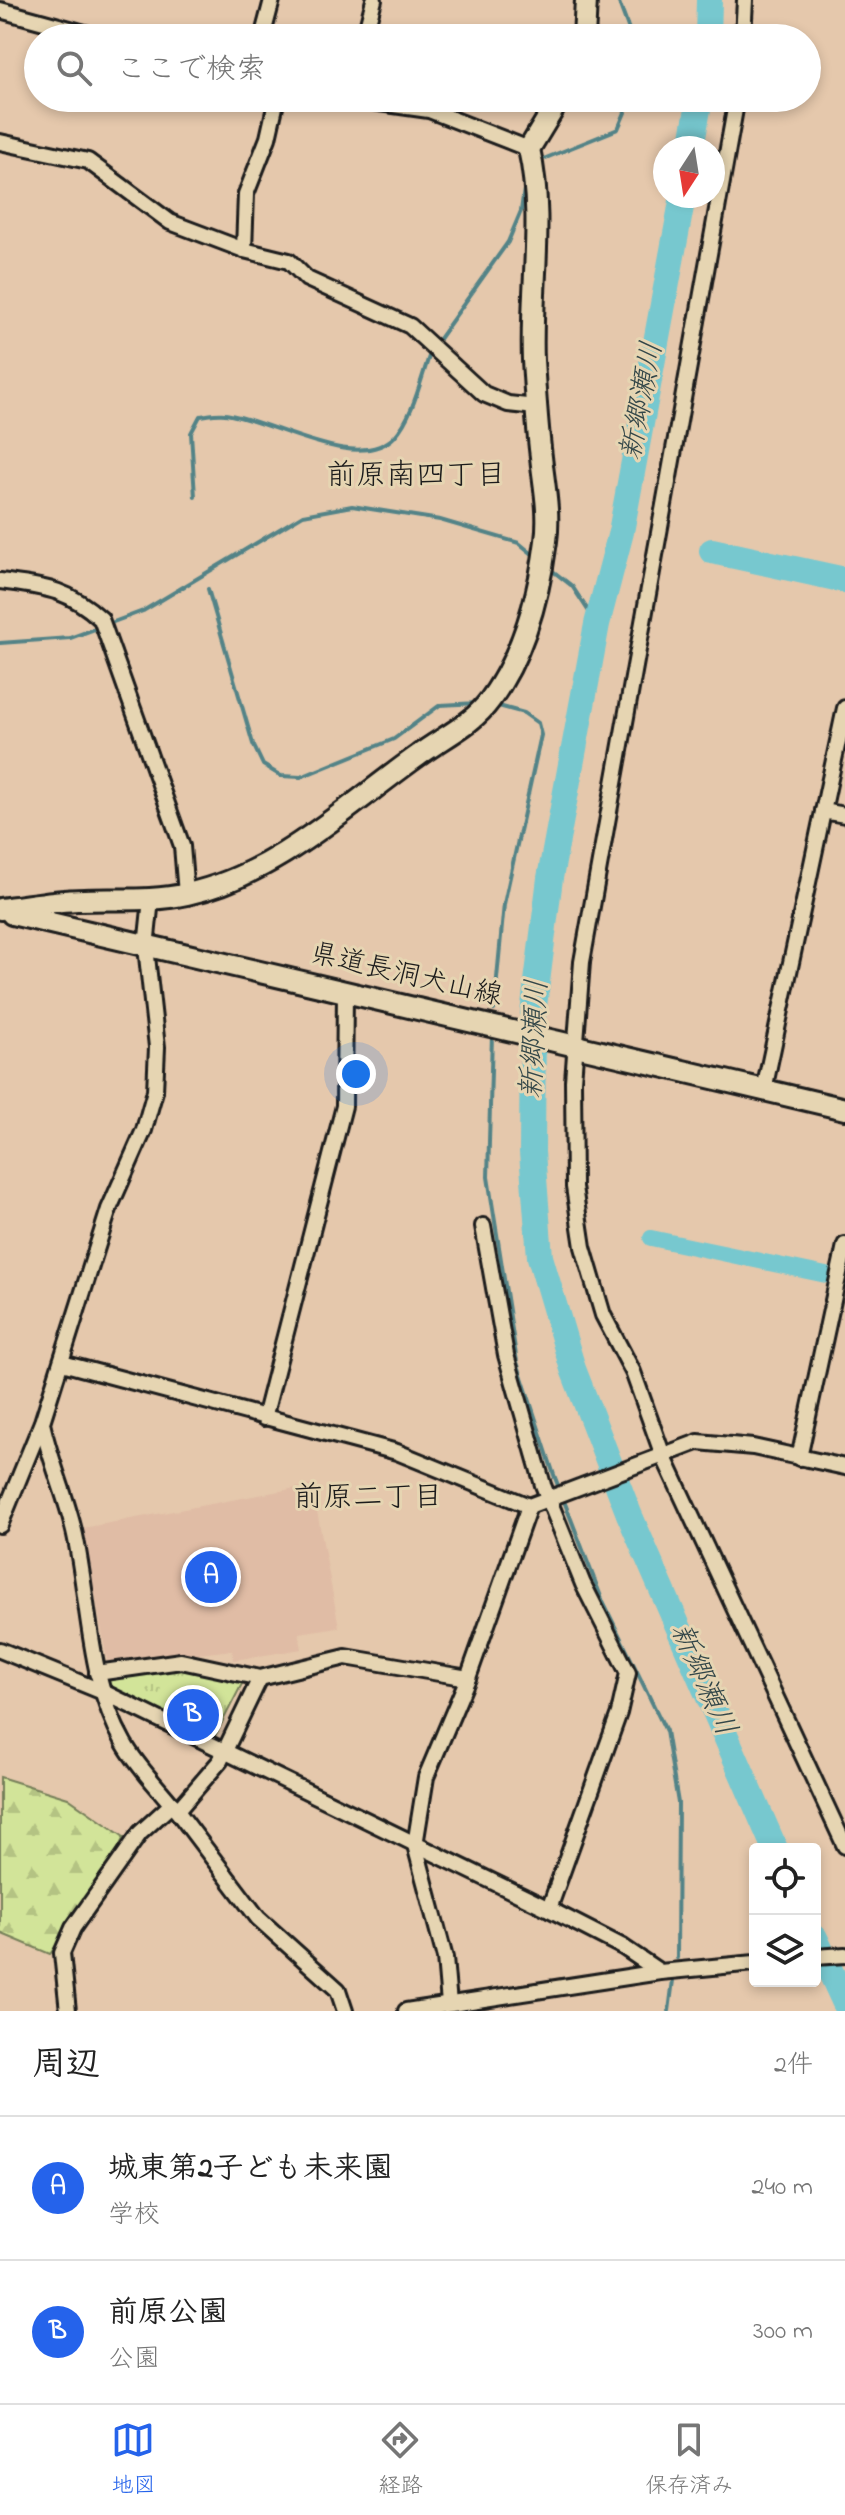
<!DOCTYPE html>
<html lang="ja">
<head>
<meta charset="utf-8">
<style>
  body { margin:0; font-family:"Indie Flower","Klee One",sans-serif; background:#f6f6f6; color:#222 }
  .controls { position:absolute; right:24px; bottom:24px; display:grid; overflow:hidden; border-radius:8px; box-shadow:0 4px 12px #0003 }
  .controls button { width:72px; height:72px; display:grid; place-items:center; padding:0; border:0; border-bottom:2px solid #e0e0e0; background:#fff; color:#222; font:40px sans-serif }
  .compass { position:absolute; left:653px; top:136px; width:72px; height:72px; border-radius:50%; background:#fff; box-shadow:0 4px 12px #0003; rotate:192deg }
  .you { position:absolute; left:356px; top:1074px; width:28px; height:28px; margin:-20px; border:6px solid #fff; border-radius:50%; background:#1a73e8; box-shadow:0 0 0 12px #1a73e833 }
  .badge { display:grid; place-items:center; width:52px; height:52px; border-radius:50%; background:#2563eb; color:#fff; font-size:26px; font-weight:700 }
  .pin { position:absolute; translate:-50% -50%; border:4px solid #fff; box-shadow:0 2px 8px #0006 }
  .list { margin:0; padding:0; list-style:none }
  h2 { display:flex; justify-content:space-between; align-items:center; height:104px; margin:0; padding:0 32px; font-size:34px }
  h2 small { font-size:26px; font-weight:400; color:#767676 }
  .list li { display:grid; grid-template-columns:52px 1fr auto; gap:24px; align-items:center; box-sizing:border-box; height:144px; padding:0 32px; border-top:2px solid #e0e0e0 }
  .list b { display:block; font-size:30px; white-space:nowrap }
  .list p { margin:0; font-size:26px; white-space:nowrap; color:#767676 }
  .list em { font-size:26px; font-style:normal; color:#767676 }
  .icon { flex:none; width:44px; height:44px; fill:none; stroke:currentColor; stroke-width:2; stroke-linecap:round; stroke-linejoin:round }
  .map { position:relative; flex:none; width:845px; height:2011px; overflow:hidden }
  .search { position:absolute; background:#fff; box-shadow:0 4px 12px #0003; left:24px; right:24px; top:24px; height:88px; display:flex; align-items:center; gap:20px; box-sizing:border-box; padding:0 28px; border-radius:44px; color:#767676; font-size:30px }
  .sheet { height:392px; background:#fff }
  nav { display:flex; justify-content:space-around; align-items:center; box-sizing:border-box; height:112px; border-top:2px solid #e0e0e0; background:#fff; font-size:22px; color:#767676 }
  nav a { display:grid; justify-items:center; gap:4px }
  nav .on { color:#2563eb }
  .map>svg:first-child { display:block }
  .built { fill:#e0bca5 }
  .forest { fill:url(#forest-firs); stroke:#77805a; stroke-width:2 }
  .park { fill:url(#park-tufts); stroke:#77805a; stroke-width:2 }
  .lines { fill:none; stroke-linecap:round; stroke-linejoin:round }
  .stream { stroke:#538387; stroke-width:4 }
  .canal { stroke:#77c8cf; stroke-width:16 }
  .river { stroke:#77c8cf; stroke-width:26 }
  .street-casing { stroke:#1c1c1c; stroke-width:20 }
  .secondary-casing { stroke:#1c1c1c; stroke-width:26 }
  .street { stroke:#e6d5b2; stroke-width:14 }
  .secondary { stroke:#e6d5b2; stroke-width:20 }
  .labels { text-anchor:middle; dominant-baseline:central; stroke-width:6; stroke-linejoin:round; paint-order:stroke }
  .street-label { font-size:28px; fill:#1c1c1c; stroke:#e6d5b2 }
  .water-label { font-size:30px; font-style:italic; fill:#334749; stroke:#e6d5b2 }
  .neighbourhood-label { font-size:30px; fill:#1c1c1c; stroke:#e6d5b2 }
</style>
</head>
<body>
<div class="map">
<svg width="845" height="2011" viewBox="0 0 845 2011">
  <defs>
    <pattern id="forest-firs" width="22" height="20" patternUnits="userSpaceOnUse" patternTransform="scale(2)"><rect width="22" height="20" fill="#d2e499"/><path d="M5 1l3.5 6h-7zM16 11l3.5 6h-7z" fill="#b4c383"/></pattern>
    <pattern id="park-tufts" width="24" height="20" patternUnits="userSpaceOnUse" patternTransform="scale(2)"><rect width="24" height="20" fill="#d2e499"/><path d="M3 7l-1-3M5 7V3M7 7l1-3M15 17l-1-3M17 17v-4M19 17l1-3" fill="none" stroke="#b4c383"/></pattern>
  </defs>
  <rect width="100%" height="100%" fill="#e5c8ac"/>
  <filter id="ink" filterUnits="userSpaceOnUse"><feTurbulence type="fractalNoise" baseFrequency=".0125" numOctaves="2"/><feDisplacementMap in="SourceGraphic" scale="16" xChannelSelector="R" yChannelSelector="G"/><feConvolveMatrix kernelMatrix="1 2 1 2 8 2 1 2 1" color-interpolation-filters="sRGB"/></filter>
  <g filter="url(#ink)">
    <!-- built -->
    <polygon class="built" points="312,1485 339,1627 299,1633 302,1649 234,1660 232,1650 108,1665 83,1528"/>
    <!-- forest -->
    <polygon class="forest" points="0,1777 68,1798 124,1837 97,1891 50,1954 0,1933"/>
    <!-- park -->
    <polygon class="park" points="187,1667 244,1680 213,1740 107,1690 104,1678"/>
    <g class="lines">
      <!-- stream -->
      <g class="stream">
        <polyline points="618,0 632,38"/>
        <polyline points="536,162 618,129 631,98"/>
        <polyline points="436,343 508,242 521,211 525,182"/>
        <path d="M195,497L191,433L200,416C208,415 217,413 225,414C270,419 358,475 395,436C414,415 421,377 431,351"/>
        <polyline points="549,568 572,586 597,624"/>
        <polyline points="208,589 253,744 263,765 281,776 301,777 394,739 440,705 478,703"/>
        <polyline points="108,624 143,611 303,515 352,506 440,520 519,543 536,557"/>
        <polyline points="0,643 70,638 100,627"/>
        <polyline points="494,1010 504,904 541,735 538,723 524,713 495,705"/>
        <polyline points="492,1035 488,1177 517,1362 554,1475 603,1602 666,1731 678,1803 677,1958"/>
        <polyline points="669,2011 673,1980"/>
      </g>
      <!-- canal -->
      <polyline class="canal" points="651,1238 845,1279"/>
      <!-- river -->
      <g class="river">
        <polyline points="708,38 709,0"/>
        <polyline points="691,148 700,98"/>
        <polyline points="683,196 621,532 597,624 550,878 533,1014 532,1152 540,1257 573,1369 629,1514 775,1849"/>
        <polyline points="712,551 845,580"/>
        <polyline points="815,1938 845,2003"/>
      </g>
      <defs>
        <g id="street">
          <polyline points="0,10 103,38"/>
          <polyline points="262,38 272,0"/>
          <polyline points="364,38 374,0"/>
          <polyline points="743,38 745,0"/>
          <polyline points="277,98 268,138 246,194 244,250 289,261 307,279 410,326 484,394 508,404 536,407"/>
          <polyline points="344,98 429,110 529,149"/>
          <polyline points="737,98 582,962 573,1081 574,1187 583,1247 603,1315 633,1372 662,1453 845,1846"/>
          <polyline points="0,142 88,161 170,222 244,250"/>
          <path d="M0,581C44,587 67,588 101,619L182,846L186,894"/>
          <polyline points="823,811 845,815"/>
          <polyline points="764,1090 845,708"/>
          <polyline points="483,1226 506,1355 543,1485 583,1584 628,1673 619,1713 549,1909"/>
          <polyline points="62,1363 397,1452 529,1506 698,1442 753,1447 845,1467"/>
          <polyline points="264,1418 344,1106 345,991"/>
          <path d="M42,1423C50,1461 67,1498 75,1535C90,1605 88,1680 124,1743C138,1768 160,1789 177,1811"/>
          <polyline points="799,1458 845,1245"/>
          <polyline points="0,1525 42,1422 109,1209 144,1130 155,1091 157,1047 146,947 151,899"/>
          <polyline points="0,1650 103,1692 222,1750 549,1909 623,1947 660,1972"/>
          <polyline points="97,1673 181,1661 260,1678 346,1657 468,1678"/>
          <polyline points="260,1678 220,1761 177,1811 258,1918 338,1990 345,2011"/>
          <polyline points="815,1957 845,1955"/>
          <polyline points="449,2004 445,1958 415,1845 426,1777 468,1678 529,1506"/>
          <polyline points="68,2011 62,1953 73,1928 140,1833 172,1804"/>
          <polyline points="406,2011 660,1972 755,1963"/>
        </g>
        <g id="secondary">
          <polyline points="584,38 586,0"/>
          <path d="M0,909C18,907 36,904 54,902C98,896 143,904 187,894C276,875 347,806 419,755C443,737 472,725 490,700C523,655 539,595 546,541C550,512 544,485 541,457C537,425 535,392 533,360C530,290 545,217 529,149L560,98"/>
          <polyline points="12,914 845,1109"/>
        </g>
      </defs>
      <!-- street casing -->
      <use href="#street" class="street-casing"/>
      <!-- secondary casing -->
      <use href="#secondary" class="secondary-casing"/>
      <!-- street -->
      <use href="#street" class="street"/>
      <!-- secondary -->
      <use href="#secondary" class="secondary"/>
    </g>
  </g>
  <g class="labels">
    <!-- street labels -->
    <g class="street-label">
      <text transform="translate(406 976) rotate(13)">県道長洞犬山線</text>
    </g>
    <!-- water labels -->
    <g class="water-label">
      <text transform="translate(643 401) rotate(-79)">新郷瀬川</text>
      <text transform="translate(536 1039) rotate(-87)">新郷瀬川</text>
      <text transform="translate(702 1680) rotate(66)">新郷瀬川</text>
    </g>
    <!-- neighbourhood labels -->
    <g class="neighbourhood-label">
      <text x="416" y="477">前原南四丁目</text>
      <text x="368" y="1499">前原二丁目</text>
    </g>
  </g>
</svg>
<div class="controls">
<button><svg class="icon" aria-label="locate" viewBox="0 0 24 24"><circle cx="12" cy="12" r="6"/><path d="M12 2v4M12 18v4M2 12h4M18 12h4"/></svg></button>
<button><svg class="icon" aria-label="layers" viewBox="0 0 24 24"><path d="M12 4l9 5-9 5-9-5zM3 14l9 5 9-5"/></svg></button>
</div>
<svg class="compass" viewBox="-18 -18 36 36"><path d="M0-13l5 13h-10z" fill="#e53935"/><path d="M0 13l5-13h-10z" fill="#767676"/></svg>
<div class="you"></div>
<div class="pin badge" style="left:211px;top:1577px">A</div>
<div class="pin badge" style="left:193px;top:1715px">B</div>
<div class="search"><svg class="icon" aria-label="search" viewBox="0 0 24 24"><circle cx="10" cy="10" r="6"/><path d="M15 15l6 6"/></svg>ここで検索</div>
</div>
<section class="sheet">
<h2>周辺<small>2件</small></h2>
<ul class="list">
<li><span class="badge">A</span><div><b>城東第2子ども未来園</b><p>学校</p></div><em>240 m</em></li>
<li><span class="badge">B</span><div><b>前原公園</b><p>公園</p></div><em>300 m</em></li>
</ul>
</section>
<nav>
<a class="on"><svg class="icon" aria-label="map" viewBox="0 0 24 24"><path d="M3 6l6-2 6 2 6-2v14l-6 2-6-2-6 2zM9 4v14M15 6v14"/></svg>地図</a>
<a><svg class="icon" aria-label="directions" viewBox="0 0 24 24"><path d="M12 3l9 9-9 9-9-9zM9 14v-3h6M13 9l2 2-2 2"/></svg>経路</a>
<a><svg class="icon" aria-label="saved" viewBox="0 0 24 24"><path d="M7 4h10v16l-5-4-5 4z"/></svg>保存済み</a>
</nav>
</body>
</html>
